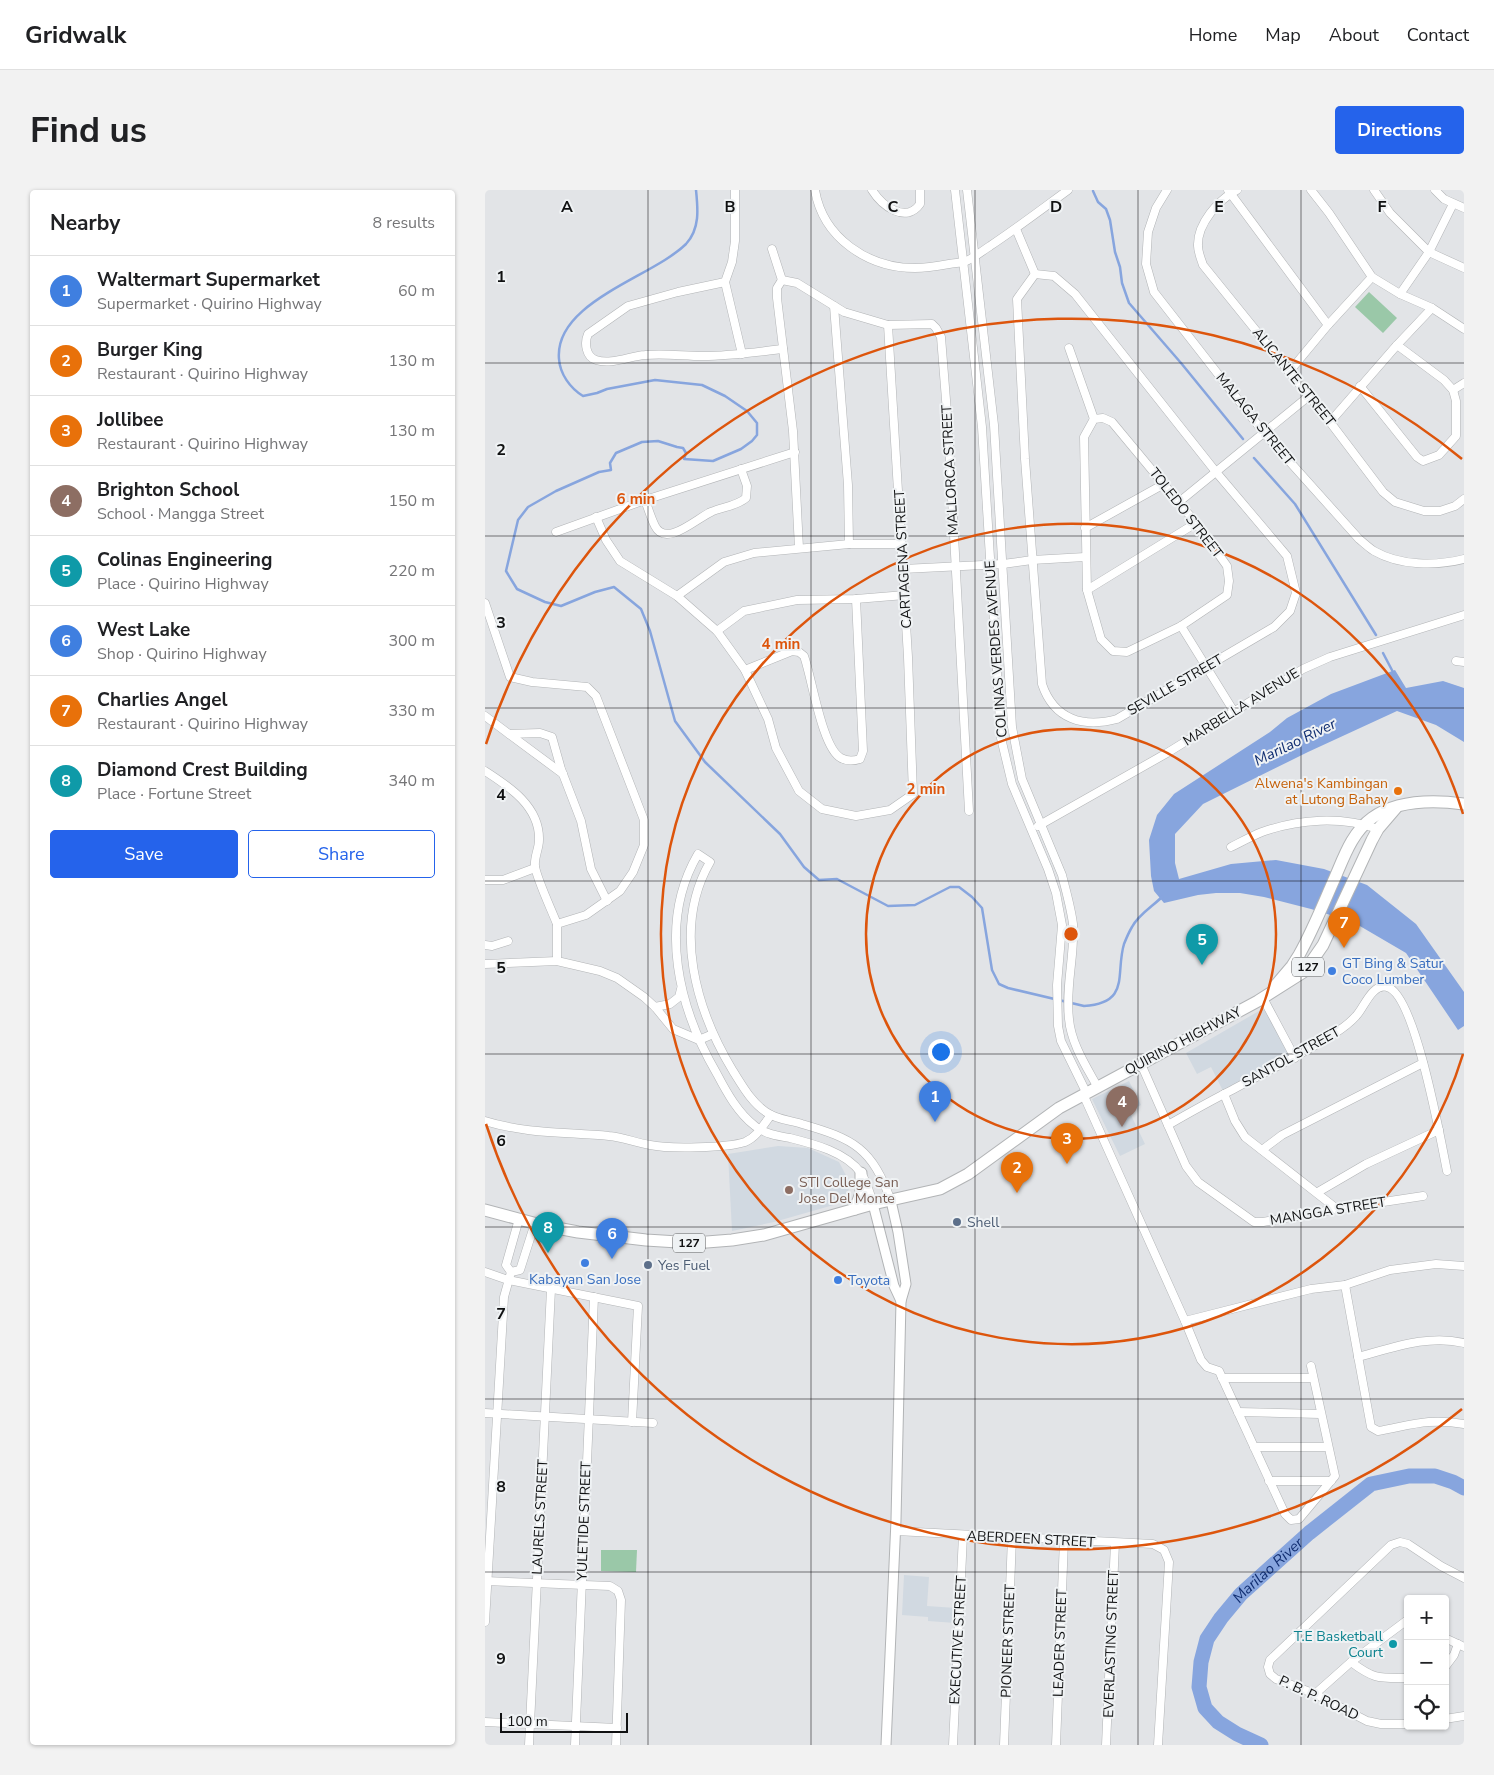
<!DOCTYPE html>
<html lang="en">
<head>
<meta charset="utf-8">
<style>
  body { margin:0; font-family:"Nunito Sans",sans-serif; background:#f2f2f2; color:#202124 }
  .controls { position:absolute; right:15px; bottom:15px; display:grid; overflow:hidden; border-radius:5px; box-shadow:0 1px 4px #0004 }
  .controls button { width:45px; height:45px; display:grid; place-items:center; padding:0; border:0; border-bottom:1px solid #e0e0e0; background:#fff; color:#202124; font:25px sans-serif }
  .scale { position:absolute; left:15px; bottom:12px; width:128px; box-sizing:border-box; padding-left:5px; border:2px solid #101112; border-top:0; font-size:14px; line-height:18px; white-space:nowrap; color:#101112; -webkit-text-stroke:4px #eff2f4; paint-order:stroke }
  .you { position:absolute; left:455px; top:861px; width:18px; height:18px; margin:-12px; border:4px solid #fff; border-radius:50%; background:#1a73e8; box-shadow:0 0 0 8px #1a73e833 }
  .badge { display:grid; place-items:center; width:32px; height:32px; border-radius:50%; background:#2563eb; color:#fff; font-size:16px; font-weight:700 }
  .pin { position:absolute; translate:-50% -41px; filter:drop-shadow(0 1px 2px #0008) }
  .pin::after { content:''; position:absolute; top:26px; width:18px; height:15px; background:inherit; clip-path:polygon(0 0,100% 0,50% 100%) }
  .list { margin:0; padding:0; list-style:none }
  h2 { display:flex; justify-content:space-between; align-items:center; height:65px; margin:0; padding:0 20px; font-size:21px }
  h2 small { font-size:16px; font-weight:400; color:#757577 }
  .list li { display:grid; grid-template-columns:32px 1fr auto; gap:15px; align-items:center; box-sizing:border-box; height:70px; padding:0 20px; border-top:1px solid #e0e0e0 }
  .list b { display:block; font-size:19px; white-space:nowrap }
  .list p { margin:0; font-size:16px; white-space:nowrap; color:#757577 }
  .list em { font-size:16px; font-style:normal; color:#757577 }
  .actions { display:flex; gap:10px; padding:15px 20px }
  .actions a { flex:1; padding:11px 0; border:1px solid #2563eb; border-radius:5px; text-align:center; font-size:18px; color:#2563eb }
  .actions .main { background:#2563eb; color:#fff }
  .icon { flex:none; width:28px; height:28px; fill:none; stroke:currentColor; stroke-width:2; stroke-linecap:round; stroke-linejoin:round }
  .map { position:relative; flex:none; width:979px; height:1555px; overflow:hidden; border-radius:5px }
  header { display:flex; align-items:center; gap:30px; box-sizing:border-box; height:70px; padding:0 25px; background:#fff; border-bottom:1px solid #e0e0e0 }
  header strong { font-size:24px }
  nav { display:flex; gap:28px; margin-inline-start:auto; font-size:18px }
  .intro { display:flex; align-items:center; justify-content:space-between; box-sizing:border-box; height:120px; padding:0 30px }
  h1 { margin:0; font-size:35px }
  .button { padding:12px 22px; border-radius:5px; background:#2563eb; color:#fff; font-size:18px; font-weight:700 }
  main { display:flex; gap:30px; padding:0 30px }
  aside { flex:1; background:#fff; border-radius:5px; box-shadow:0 1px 4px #0004 }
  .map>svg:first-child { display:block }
  .built { fill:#d1d9e1 }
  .green { fill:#9ac8a8 }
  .water { fill:#87a5de }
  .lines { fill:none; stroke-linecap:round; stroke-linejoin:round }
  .stream { stroke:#87a5de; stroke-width:2.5 }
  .river { stroke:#87a5de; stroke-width:15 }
  .minor-casing { stroke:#b2b4b6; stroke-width:9 }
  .tertiary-casing { stroke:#b2b4b6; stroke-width:11 }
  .primary-casing { stroke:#b2b4b6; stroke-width:13 }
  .minor { stroke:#fff; stroke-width:8 }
  .tertiary { stroke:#fff; stroke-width:9 }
  .primary { stroke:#fff; stroke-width:11 }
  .grid { fill:none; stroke:#101112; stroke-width:1; stroke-opacity:0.55 }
  .ring { fill:none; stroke:#dd550c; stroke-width:2.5 }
  .food-dot { fill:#e8710a; stroke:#eff2f4; stroke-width:2 }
  .shop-dot { fill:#3f7fe0; stroke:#eff2f4; stroke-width:2 }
  .education-dot { fill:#8d6e63; stroke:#eff2f4; stroke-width:2 }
  .service-dot { fill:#5c6f8a; stroke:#eff2f4; stroke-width:2 }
  .culture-dot { fill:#0f9aa8; stroke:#eff2f4; stroke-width:2 }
  .labels { text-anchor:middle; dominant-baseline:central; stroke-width:4; stroke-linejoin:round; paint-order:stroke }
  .shield { fill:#eff2f4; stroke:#535456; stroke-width:1 }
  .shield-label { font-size:12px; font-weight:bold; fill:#101112 }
  .street-label { font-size:14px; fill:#101112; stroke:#eff2f4 }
  .food-label { font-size:14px; fill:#c56008; stroke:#eff2f4; text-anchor:end }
  .shop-label { font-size:14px; fill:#366cbe; stroke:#eff2f4; text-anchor:start }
  .education-label { font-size:14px; fill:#785e54; stroke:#eff2f4; text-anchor:start }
  .service-label { font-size:14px; fill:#4e5e75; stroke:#eff2f4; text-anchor:start }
  .culture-label { font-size:14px; fill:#0d838f; stroke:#eff2f4; text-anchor:end }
  .water-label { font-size:15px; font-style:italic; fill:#112e71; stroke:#eff2f4 }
  .grid-label { font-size:16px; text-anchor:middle; font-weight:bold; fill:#101112; stroke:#eff2f4; stroke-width:4; stroke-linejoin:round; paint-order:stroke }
  .centre { fill:#dd550c; stroke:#eff2f4; stroke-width:2.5 }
  .ring-label { font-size:15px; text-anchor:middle; font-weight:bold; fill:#dd550c; stroke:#eff2f4; stroke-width:4; stroke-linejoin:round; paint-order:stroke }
</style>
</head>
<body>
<header>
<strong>Gridwalk</strong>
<nav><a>Home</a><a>Map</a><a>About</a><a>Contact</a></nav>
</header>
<div class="intro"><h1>Find us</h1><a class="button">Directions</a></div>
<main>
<aside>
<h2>Nearby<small>8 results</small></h2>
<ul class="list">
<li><span class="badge" style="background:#3f7fe0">1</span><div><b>Waltermart Supermarket</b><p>Supermarket · Quirino Highway</p></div><em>60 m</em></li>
<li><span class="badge" style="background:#e8710a">2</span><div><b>Burger King</b><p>Restaurant · Quirino Highway</p></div><em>130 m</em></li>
<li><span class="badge" style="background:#e8710a">3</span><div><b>Jollibee</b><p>Restaurant · Quirino Highway</p></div><em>130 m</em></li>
<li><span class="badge" style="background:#8d6e63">4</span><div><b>Brighton School</b><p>School · Mangga Street</p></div><em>150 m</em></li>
<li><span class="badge" style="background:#0f9aa8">5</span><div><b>Colinas Engineering</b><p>Place · Quirino Highway</p></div><em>220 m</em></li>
<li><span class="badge" style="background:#3f7fe0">6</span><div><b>West Lake</b><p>Shop · Quirino Highway</p></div><em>300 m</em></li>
<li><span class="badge" style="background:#e8710a">7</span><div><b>Charlies Angel</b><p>Restaurant · Quirino Highway</p></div><em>330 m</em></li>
<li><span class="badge" style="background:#0f9aa8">8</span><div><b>Diamond Crest Building</b><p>Place · Fortune Street</p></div><em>340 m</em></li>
</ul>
<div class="actions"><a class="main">Save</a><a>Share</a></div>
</aside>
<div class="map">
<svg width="979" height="1555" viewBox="0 0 979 1555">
  <rect width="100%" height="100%" fill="#e2e4e7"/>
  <!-- built -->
  <g class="built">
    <polygon points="781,817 805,865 738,901 726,877 712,884 701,863"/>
    <polygon points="644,891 656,915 644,921 660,954 635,966 607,909"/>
    <polygon points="293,956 323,958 354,972 365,993 362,1007 352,1014 289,1032 247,1041 243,964"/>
    <polygon points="419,1385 444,1387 442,1416 471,1418 470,1433 443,1431 443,1427 417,1425"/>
  </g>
  <!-- green -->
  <g class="green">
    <polygon points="884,102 912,128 898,143 870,117"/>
    <polygon points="116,1360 152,1360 151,1382 116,1381"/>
  </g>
  <!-- water -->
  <polygon class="water" points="910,480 921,498 958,491 979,498 979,552 951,535 912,521 823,562 718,614 690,644 690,673 694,689 746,674 791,670 839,679 882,695 931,734 979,802 979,836 973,840 921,763 868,732 826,719 779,707 755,703 731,703 713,705 679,713 669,701 666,686 664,650 672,625 689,604 785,542 802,528 846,504"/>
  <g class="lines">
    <!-- stream -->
    <g class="stream">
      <path d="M211,0C213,19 215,39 201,54C168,87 69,112 74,169C75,184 85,198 98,206L112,203L122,199L170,190L217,195L240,206L262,221L272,233V245L267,251L256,259L228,271L199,269L201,263L198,258L192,257L173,251L157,252L131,263L125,273L126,280L114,282L71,301L43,317L33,330L21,381L32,399L60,412L76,416L110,402L129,397L156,419L165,441L190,531L220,572L295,644L319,677L334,690L352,689L403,716L430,715L465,697H474L487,707L497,718L507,780L514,794L523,798L599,816C646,813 630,784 639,754C641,749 644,742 647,737C653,725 668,716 677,707"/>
      <polyline points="608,1 613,12 621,19 625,30 630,62 635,77 637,93 644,113 696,173 758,249"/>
      <polyline points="769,268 810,314 891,445"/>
      <polyline points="898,463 909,484"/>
    </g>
    <!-- river -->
    <path class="river" id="s1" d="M776,1555L752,1544L733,1532L720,1518L714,1497L716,1472L722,1449L736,1428L756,1404L824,1343L886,1294L924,1286H950L968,1292L979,1298"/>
    <defs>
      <g id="minor">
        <path d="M250,0V51L247,72L240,92L193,102L143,116L103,144C99,153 101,167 111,170C126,175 145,166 160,165C179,163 199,166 218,166C245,166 271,162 298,159"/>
        <path d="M330,0C338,48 383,78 430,78C441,78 453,76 464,74C469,73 474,73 479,72C488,69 497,61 505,56C532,38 557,19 583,0"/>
        <path d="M387,0C397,16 421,34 435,14V0"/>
        <polyline points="470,0 497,237 516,548 527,594 563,679 571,703 577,735 572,795 573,836 576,851 601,902"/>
        <path d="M482,0L509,235L527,537L537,589L577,685C581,701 586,718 588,734C590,766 580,797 584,829C586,853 601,876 612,896"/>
        <path d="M682,0L671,18L663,42L661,74L669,102L779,243L874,349C879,353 884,358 889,361C915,376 951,376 979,369"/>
        <polyline points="743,0 843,135"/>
        <path d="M752,0C733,10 712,34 713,56C713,62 716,69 718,75L845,232L898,302L910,312L939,321H955L970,316L979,309"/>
        <polyline points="826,0 844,23 887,87 915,104 947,118 979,139"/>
        <polyline points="889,0 905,23 944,62 979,78"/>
        <polyline points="950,0 959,9 979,18"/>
        <polyline points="531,39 550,84"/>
        <polyline points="287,59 297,90 312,93 359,122 403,135 447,134 451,138 456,147 463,235 484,621"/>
        <path d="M550,84L569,86L590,104L731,282L802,366L811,403L805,421L789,437L632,529C599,538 569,530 557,494L540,269L532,109Z"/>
        <polyline points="297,90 292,98 292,108 308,241 314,358"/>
        <polyline points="240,92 257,164"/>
        <polyline points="915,104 944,62 968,14"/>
        <polyline points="349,116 363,295 364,354"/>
        <polyline points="584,158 609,229"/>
        <polyline points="804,182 843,135 887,87"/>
        <polyline points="875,196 932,267 938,271 954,265 971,246 971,211 968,200 959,190 912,155"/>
        <polyline points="968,200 979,193"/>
        <polygon points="618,228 627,232 711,333 742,376 744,391 742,405 696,436 642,462 628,461 616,449 602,400 599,247 609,229"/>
        <polyline points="845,232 912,155 947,118"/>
        <path d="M160,310C163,318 166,328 170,336C181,358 212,328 226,322C237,317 252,316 261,308L262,296L256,279"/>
        <polyline points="694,312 824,206"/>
        <polyline points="111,327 121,350 135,371 192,406 232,441 260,480 283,529 291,558 314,601 337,619 371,626 405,620 428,604 423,467 403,135"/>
        <polyline points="600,338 679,294"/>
        <polyline points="71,342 160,310 310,262"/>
        <polyline points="418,379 518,374 547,370 600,367"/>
        <polyline points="602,400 711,333"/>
        <polyline points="192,406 239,372 269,363 364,354 417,354"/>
        <polyline points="0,413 25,487 47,492 102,497 111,506 159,630 159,655 148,682 135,701 101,725 72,734 72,771"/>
        <polyline points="696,436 748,520"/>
        <polyline points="232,441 259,421 312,410 371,409 420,405"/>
        <polyline points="971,471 979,472"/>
        <path d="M260,480L307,461L314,462L319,466C327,488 337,558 356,568C363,572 369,571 375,569L378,561L371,409"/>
        <polyline points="0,526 24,544 55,543 67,547 76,579 96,631 106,679 122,711"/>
        <polyline points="24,544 78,584"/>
        <path d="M0,581C25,597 55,617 54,650C54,659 49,667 50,676C51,687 67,721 72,734"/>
        <polyline points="553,636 682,563 818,479 845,467 979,425"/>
        <path d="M746,657C756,652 767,646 777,642C814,629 856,626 893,639"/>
        <polyline points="0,690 18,690 50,678"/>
        <polyline points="0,755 7,756 23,751"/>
        <polyline points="0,774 72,771 115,781 132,788 159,807 170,817 188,839 214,850 228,844"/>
        <polyline points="778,808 810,868"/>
        <polyline points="170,817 185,814 194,807 196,799"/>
        <polyline points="656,874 701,976 713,992 769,1032 778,1032 852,1019 938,1006"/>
        <polyline points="598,904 700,1131 716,1170 722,1177 734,1181 800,1324 806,1330 814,1329 850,1286 826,1176"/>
        <polyline points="739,904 750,931 760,947 852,1019"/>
        <path d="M0,931C42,944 82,942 124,946C138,947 151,953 165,955C184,959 242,958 260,952C272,947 278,935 286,925"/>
        <path d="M683,935C704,923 725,911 747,900C780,882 815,866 847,845C855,840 864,834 871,826C879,818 887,793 902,797C930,803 956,952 962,981"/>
        <polyline points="777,960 797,945 938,873"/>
        <polyline points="833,1002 881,974 954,940"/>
        <path d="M388,1014C385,1003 382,992 376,983C361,962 329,954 305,948C293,946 280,944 270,936C253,923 242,903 232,884C194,819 172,734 213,664L225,672C187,738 211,820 248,881C257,895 266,912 281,922C292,930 305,930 317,934C369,949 387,958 406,1011"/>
        <polyline points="0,1082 23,1090 153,1116 147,1232"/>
        <polyline points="26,1082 35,1080 50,1033"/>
        <polyline points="26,1082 21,1075 34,1029"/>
        <path d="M860,1095L886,1237L893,1241C927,1235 943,1228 979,1234"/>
        <polyline points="700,1131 826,1099 860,1095 905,1080 951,1074 979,1076"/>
        <path d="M873,1167C907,1158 943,1144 979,1153"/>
        <polyline points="737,1188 828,1188"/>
        <polyline points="753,1222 835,1224"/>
        <polyline points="0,1223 168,1233"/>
        <polyline points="769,1257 843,1257"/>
        <polyline points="784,1291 846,1291"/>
        <polyline points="411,1341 668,1354 679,1360 684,1372 673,1555"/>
        <polyline points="0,1391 125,1396 133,1401 136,1410 131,1555"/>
        <polyline points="0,1432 19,1107 26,1082"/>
        <polyline points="960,1448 979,1457"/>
        <path d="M866,1472C890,1490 894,1488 923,1488"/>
        <polyline points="960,1477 969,1465 973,1454"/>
        <polyline points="830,1504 866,1472 921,1431 923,1432"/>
        <polyline points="960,1529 979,1526"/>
        <polyline points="0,1532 132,1538"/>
        <polyline points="923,1534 896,1534 882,1531 830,1504 791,1489 785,1484 783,1477 785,1470 906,1355 915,1352 923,1354 956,1376 979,1388"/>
        <polyline points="44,1555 66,1099"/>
        <polyline points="90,1555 109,1107"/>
        <polyline points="468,1555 478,1345"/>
        <polyline points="519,1555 527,1347"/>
        <polyline points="571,1555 579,1350"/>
        <polyline points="621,1555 630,1353"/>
      </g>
      <g id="tertiary">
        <polyline points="388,1014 409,1096 416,1111"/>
        <polyline points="401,1555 411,1330 416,1111 421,1094 413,1042 406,1011"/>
      </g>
      <g id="primary">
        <path d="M790,796L807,776L814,765C827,742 837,717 848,692C858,670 866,643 887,628C912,610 949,610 979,614"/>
        <polyline points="370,1019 376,1003 376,983"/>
        <polyline points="0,1020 56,1035 93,1042 161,1050 209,1053 247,1050 279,1045 388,1014 455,999 483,984 574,918 773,811 820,781 838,755 887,650 893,639 911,618"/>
      </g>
    </defs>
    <!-- minor casing -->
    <use href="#minor" class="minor-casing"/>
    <!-- tertiary casing -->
    <use href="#tertiary" class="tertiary-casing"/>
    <!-- primary casing -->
    <use href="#primary" class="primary-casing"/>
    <!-- minor -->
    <use href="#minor" class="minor"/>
    <!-- tertiary -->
    <use href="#tertiary" class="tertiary"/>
    <!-- primary -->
    <use href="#primary" class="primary"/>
  </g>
  <!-- grid -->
  <path class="grid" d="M163,0V1555M326,0V1555M490,0V1555M653,0V1555M816,0V1555M0,173H979M0,346H979M0,518H979M0,691H979M0,864H979M0,1037H979M0,1209H979M0,1382H979"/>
  <!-- distance rings -->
  <g class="ring">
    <circle cx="586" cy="744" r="205"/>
    <path d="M978 864A410 410 0 1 1 978 624"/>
    <path d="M977 1219A615 615 0 0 1 1 934M1 554A615 615 0 0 1 977 269"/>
  </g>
  <!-- markers -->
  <circle class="food-dot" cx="913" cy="601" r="5"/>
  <g class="shop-dot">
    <circle cx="847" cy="781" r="5"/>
    <circle cx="100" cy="1073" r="5"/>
    <circle cx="353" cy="1090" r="5"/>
  </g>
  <circle class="education-dot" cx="304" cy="1000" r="5"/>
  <g class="service-dot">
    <circle cx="472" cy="1032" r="5"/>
    <circle cx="163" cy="1075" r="5"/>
  </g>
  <circle class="culture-dot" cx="908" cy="1454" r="5"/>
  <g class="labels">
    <!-- shield labels -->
    <g class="shield">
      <rect x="807" y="767.5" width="32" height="19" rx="4"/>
      <rect x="188" y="1043.5" width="32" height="19" rx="4"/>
    </g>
    <g class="shield-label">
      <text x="823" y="777">127</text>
      <text x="204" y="1053">127</text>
    </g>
    <!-- street labels -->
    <g class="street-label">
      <text transform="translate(809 187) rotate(51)">ALICANTE STREET</text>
      <text transform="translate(770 229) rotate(51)">MALAGA STREET</text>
      <text transform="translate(465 280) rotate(-93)">MALLORCA STREET</text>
      <text transform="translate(701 323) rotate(52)">TOLEDO STREET</text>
      <text transform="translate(418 369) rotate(-93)">CARTAGENA STREET</text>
      <text transform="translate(511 459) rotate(-94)">COLINAS VERDES AVENUE</text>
      <text transform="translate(690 495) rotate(-30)">SEVILLE STREET</text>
      <text transform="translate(756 517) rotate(-32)">MARBELLA AVENUE</text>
      <text transform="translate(698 851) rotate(-28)">QUIRINO HIGHWAY</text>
      <text transform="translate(806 867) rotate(-29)">SANTOL STREET</text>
      <text transform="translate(843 1021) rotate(-9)">MANGGA STREET</text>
      <text transform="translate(55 1327) rotate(-87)">LAURELS STREET</text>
      <text transform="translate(99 1331) rotate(-88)">YULETIDE STREET</text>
      <text transform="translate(546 1349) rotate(3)">ABERDEEN STREET</text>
      <text transform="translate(473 1450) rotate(-87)">EXECUTIVE STREET</text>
      <text transform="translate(523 1451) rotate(-88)">PIONEER STREET</text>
      <text transform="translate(575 1453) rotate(-88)">LEADER STREET</text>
      <text transform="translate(626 1454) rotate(-88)">EVERLASTING STREET</text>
      <text transform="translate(834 1508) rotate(25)">P. B. P. ROAD</text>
    </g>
    <!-- food labels -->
    <g class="food-label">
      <text x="903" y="593">Alwena's Kambingan<tspan x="903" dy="16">at Lutong Bahay</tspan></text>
    </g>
    <!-- shop labels -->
    <g class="shop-label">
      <text x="857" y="773">GT Bing &amp; Satur<tspan x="857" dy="16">Coco Lumber</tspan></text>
      <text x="100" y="1089" text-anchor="middle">Kabayan San Jose</text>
      <text x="363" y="1090">Toyota</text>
    </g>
    <!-- education labels -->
    <g class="education-label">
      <text x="314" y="992">STI College San<tspan x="314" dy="16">Jose Del Monte</tspan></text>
    </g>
    <!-- service labels -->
    <g class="service-label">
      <text x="482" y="1032">Shell</text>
      <text x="173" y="1075">Yes Fuel</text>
    </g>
    <!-- culture labels -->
    <g class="culture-label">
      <text x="898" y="1446">T.E Basketball<tspan x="898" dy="16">Court</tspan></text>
    </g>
    <!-- water labels -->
    <g class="water-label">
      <text transform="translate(810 552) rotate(-26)">Marilao River</text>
      <text stroke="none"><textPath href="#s1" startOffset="231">Marilao River</textPath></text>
    </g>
  </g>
  <g class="grid-label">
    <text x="82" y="22">A</text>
    <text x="245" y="22">B</text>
    <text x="408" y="22">C</text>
    <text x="571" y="22">D</text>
    <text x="734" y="22">E</text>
    <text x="897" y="22">F</text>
    <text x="16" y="92">1</text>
    <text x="16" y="265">2</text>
    <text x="16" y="438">3</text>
    <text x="16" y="610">4</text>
    <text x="16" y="783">5</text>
    <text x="16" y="956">6</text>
    <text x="16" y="1129">7</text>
    <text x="16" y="1302">8</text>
    <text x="16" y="1474">9</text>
  </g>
  <circle cx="586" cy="744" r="8" class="centre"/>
  <g class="ring-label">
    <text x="151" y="314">6 min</text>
    <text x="296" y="459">4 min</text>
    <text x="441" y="604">2 min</text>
  </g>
</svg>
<div class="controls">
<button>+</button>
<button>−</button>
<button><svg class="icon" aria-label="locate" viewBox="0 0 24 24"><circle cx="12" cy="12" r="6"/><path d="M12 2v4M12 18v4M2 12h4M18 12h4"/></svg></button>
</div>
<div class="scale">100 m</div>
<div class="you"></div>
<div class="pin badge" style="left:450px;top:932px;background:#3f7fe0">1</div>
<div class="pin badge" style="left:532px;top:1003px;background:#e8710a">2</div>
<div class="pin badge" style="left:582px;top:974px;background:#e8710a">3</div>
<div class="pin badge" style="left:637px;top:937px;background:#8d6e63">4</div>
<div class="pin badge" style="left:717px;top:775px;background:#0f9aa8">5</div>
<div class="pin badge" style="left:127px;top:1069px;background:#3f7fe0">6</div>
<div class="pin badge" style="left:859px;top:758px;background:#e8710a">7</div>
<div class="pin badge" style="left:63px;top:1063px;background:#0f9aa8">8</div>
</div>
</main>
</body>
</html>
